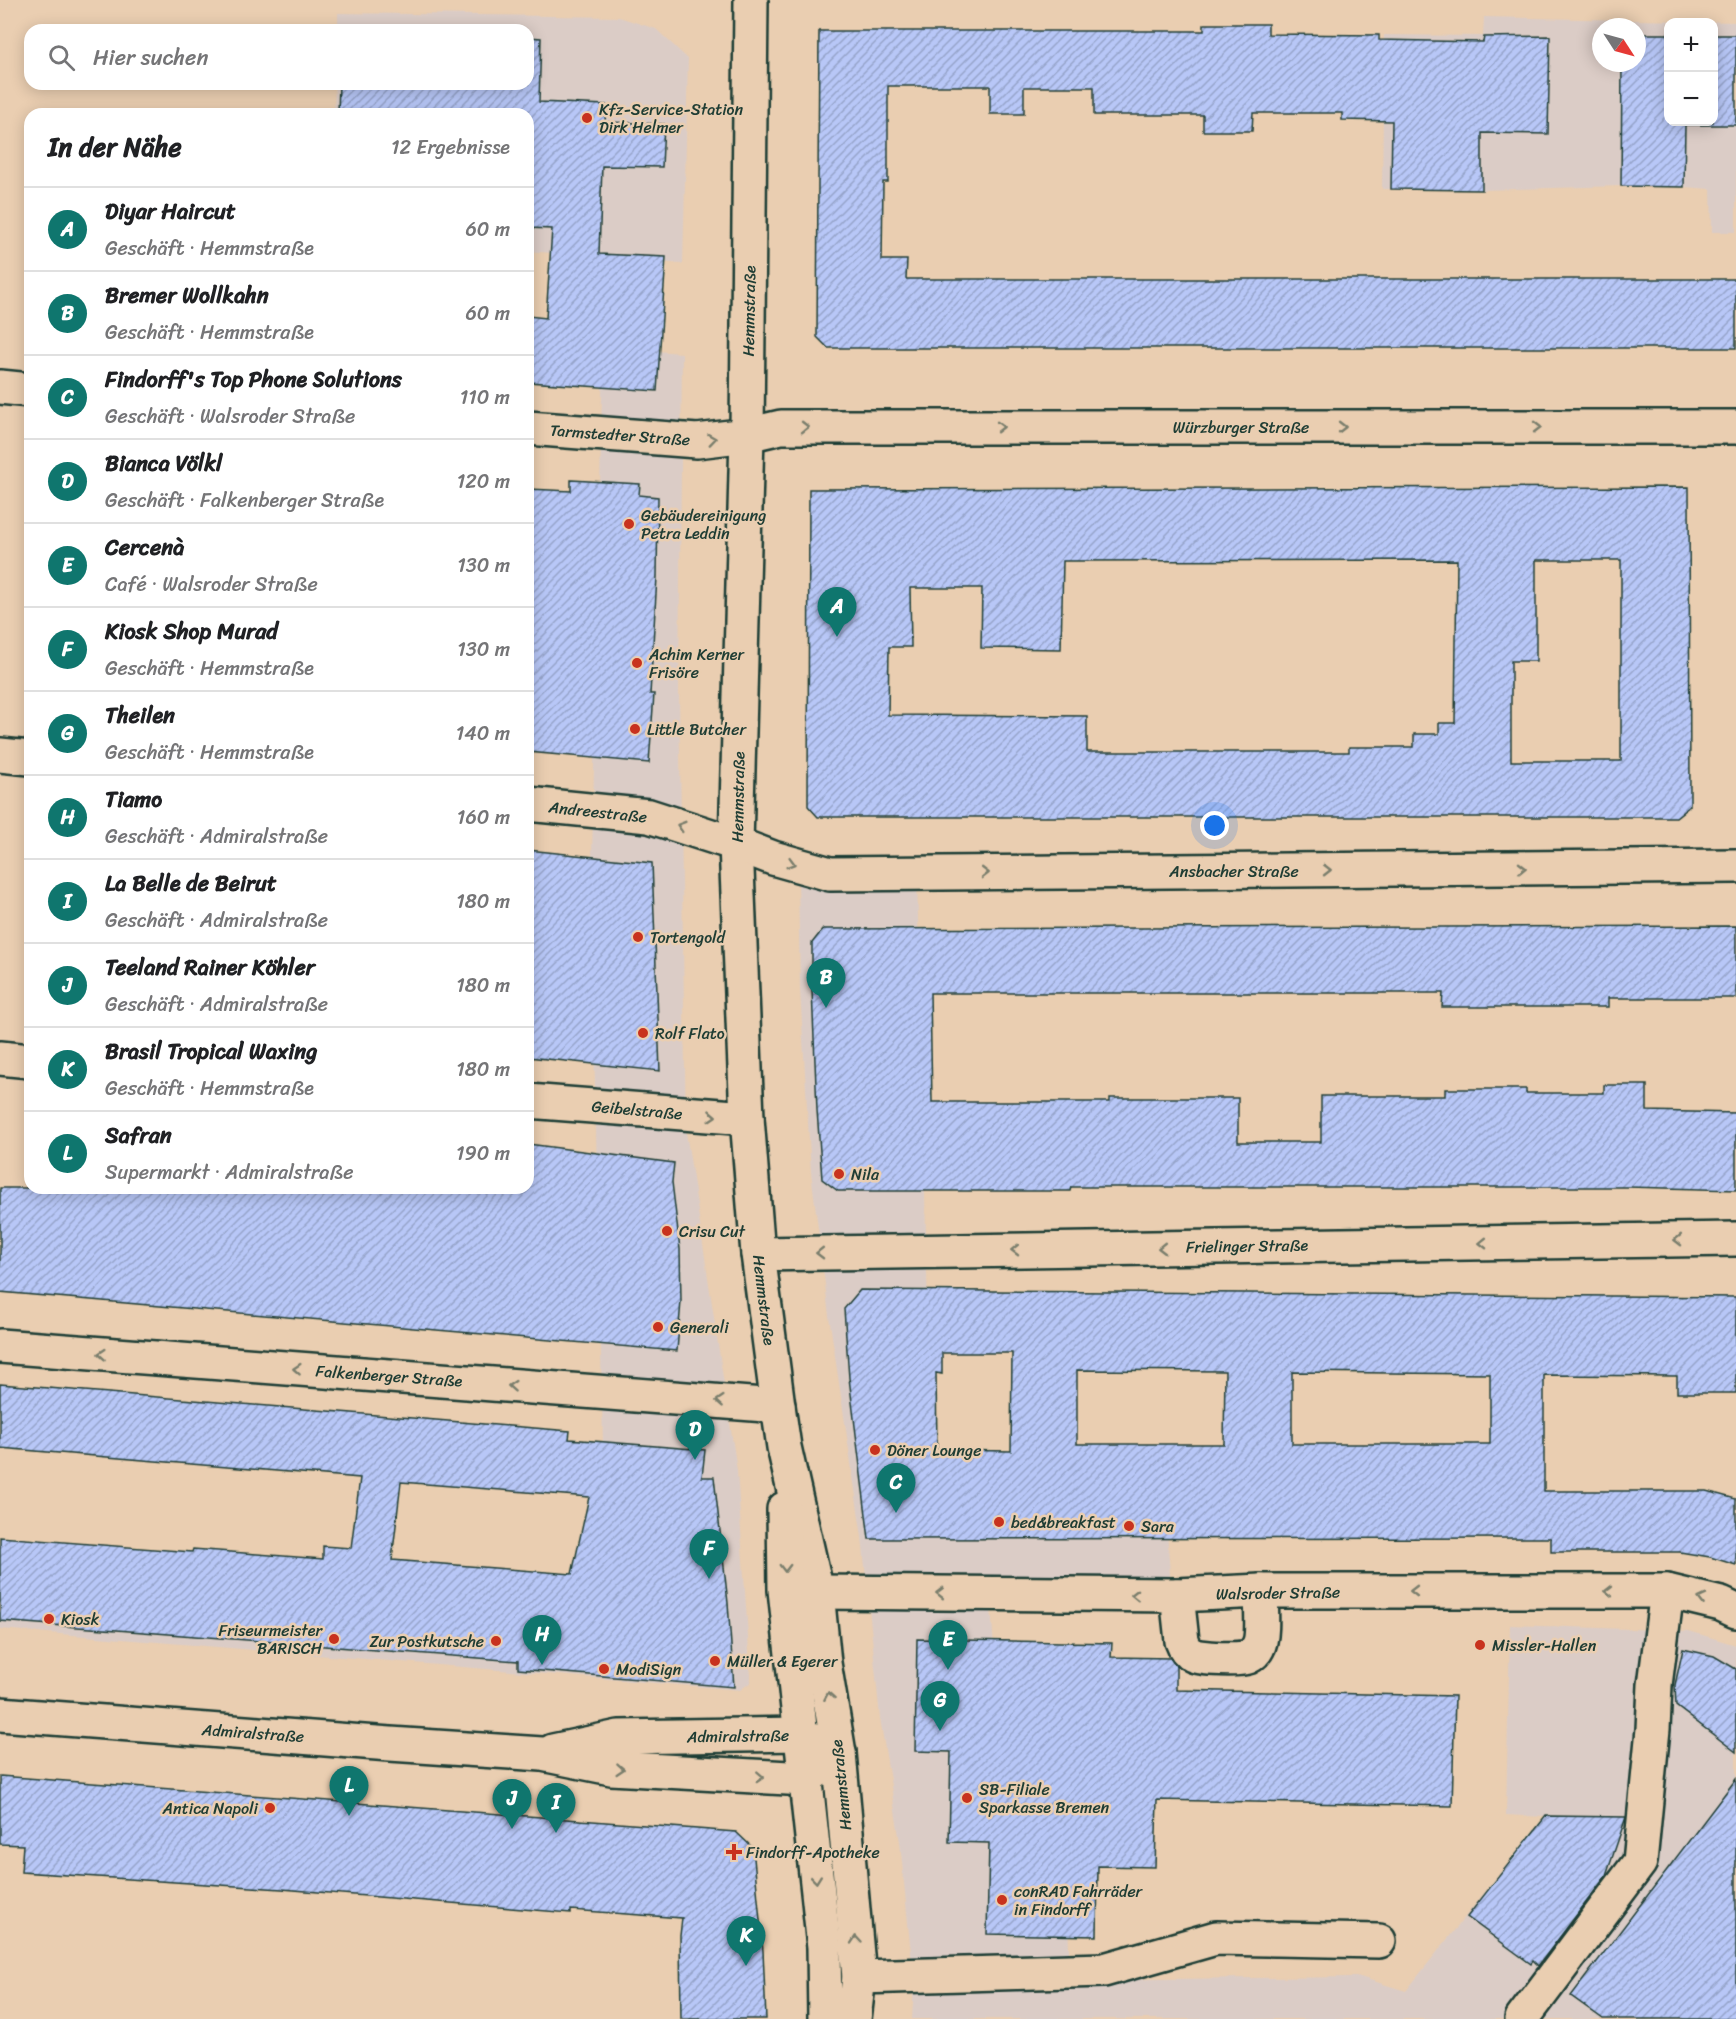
<!DOCTYPE html>
<html lang="de">
<head>
<meta charset="utf-8">
<style>
  body { margin:0; font-family:Sriracha,sans-serif; background:#f2f2f2; color:#202124 }
  .controls { position:absolute; right:18px; top:18px; display:grid; overflow:hidden; border-radius:12px; box-shadow:0 3px 15px #0003 }
  .controls button { width:54px; height:54px; display:grid; place-items:center; padding:0; border:0; border-bottom:2px solid #e0e0e0; background:#fff; color:#202124; font:30px sans-serif }
  .compass { position:absolute; left:1592px; top:18px; width:54px; height:54px; border-radius:50%; background:#fff; box-shadow:0 3px 15px #0003; rotate:126deg }
  .you { position:absolute; left:1215px; top:826px; width:21px; height:21px; margin:-15px; border:4px solid #fff; border-radius:50%; background:#1a73e8; box-shadow:0 0 0 9px #1a73e833 }
  .badge { display:grid; place-items:center; width:39px; height:39px; border-radius:50%; background:#0f766e; color:#fff; font-size:20px; font-weight:700 }
  .pin { position:absolute; translate:-50% -50px; filter:drop-shadow(0 2px 3px #0008) }
  .pin::after { content:''; position:absolute; top:32px; width:21px; height:18px; background:inherit; clip-path:polygon(0 0,100% 0,50% 100%) }
  .list { margin:0; padding:0; list-style:none }
  h2 { display:flex; justify-content:space-between; align-items:center; height:78px; margin:0; padding:0 24px; font-size:26px }
  h2 small { font-size:20px; font-weight:400; color:#757577 }
  .list li { display:grid; grid-template-columns:39px 1fr auto; gap:18px; align-items:center; box-sizing:border-box; height:84px; padding:0 24px; border-top:2px solid #e0e0e0 }
  .list b { display:block; font-size:22px; white-space:nowrap }
  .list p { margin:0; font-size:20px; white-space:nowrap; color:#757577 }
  .list em { font-size:20px; font-style:normal; color:#757577 }
  .icon { flex:none; width:33px; height:33px; fill:none; stroke:currentColor; stroke-width:2; stroke-linecap:round; stroke-linejoin:round }
  .map { position:relative; flex:none; width:1736px; height:2019px; overflow:hidden }
  .search { position:absolute; background:#fff; box-shadow:0 3px 15px #0003; left:24px; top:24px; width:510px; height:66px; display:flex; align-items:center; gap:15px; box-sizing:border-box; padding:0 21px; border-radius:18px; color:#757577; font-size:22px }
  .panel { position:absolute; background:#fff; box-shadow:0 3px 15px #0003; left:24px; top:108px; width:510px; height:1086px; border-radius:18px }
  .map>svg:first-child { display:block }
  .built { fill:#dbccc6; fill-rule:evenodd }
  .building { fill:url(#building-hatch); stroke:#1f3d34; stroke-width:1.5; fill-rule:evenodd }
  .lines { fill:none; stroke-linecap:round; stroke-linejoin:round }
  .minor-casing { stroke:#1f3d34; stroke-width:38 }
  .minor { stroke:#eaceb1; stroke-width:33 }
  .oneway { stroke:#7a7e6c }
  .poi-dot { fill:#c8321e; stroke:#eaceb1; stroke-width:2 }
  .labels { text-anchor:middle; dominant-baseline:central; stroke-width:5; stroke-linejoin:round; paint-order:stroke }
  .poi-label { font-size:16px; fill:#1f3d34; stroke:#eaceb1; text-anchor:start }
  .street-label { font-size:16px; fill:#1f3d34; stroke:#eaceb1 }
</style>
</head>
<body>
<div class="map">
<svg width="1736" height="2019" viewBox="0 0 1736 2019">
  <defs>
    <pattern id="building-hatch" width="6" height="6" patternUnits="userSpaceOnUse" patternTransform="scale(1.5)"><rect width="6" height="6" fill="#b8c7f7"/><path d="M-1 1l2-2M0 6l6-6M5 7l2-2" fill="none" stroke="#95a3c9"/></pattern>
  </defs>
  <rect width="100%" height="100%" fill="#eaceb1"/>
  <filter id="ink" filterUnits="userSpaceOnUse"><feTurbulence type="fractalNoise" baseFrequency=".0167" numOctaves="2"/><feDisplacementMap in="SourceGraphic" scale="12" xChannelSelector="R" yChannelSelector="G"/><feConvolveMatrix kernelMatrix="1 2 1 2 8 2 1 2 1" color-interpolation-filters="sRGB"/></filter>
  <g filter="url(#ink)">
    <!-- built -->
    <g class="built">
      <polygon points="338,13 619,17 656,29 688,59 683,264 528,251 528,114 334,114 335,84 528,84 528,30 338,30"/>
      <path d="M1484,17L1736,22V232H1712L1711,189L1684,187L1621,186L1482,190L1382,189L1384,35L1483,36ZM1668,22H1714V122H1668ZM1601,27H1637V63H1601Z"/>
      <polygon points="603,347 682,353 679,693 686,1132 737,1470 751,1682 740,1690 0,1629 0,1592 607,1625 591,906"/>
      <polygon points="798,877 917,877 932,1472 1163,1475 1171,1588 990,1594 997,1688 1065,1832 1070,1980 1360,1977 1406,1991 1545,1817 1506,1815 1510,1625 1689,1631 1736,1645 1736,2019 912,2019 914,1984 900,1842 880,1718 862,1537 829,1316 811,1172 800,990"/>
    </g>
    <!-- building -->
    <g class="building">
      <polygon points="1204,24 1268,24 1268,34 1379,35 1379,40 1483,42 1484,37 1550,36 1548,134 1482,133 1482,190 1391,189 1392,121 1342,120 1342,113 1253,113 1252,131 1203,131 1203,115 1094,115 1094,87 1024,87 1024,114 990,114 990,86 888,86 888,182 883,182 882,260 907,260 906,279 1736,279 1736,348 828,348 817,337 819,31 1204,31"/>
      <polygon points="1637,34 1668,34 1668,122 1713,122 1713,35 1736,35 1736,125 1685,125 1684,187 1621,186 1622,63 1637,63"/>
      <polygon points="528,37 541,38 539,102 606,105 605,122 664,124 662,167 602,166 599,254 666,257 657,391 528,382 528,316 546,318 552,229 528,228 528,114 338,114 339,84 528,84"/>
      <polygon points="571,480 640,484 639,495 658,497 657,577 650,694 654,694 649,763 528,752 529,489 571,491"/>
      <path d="M1689,487L1690,806L1676,817H818L808,806L809,489ZM1457,560L1455,723H1439V734H1414V747H1349V752H1087V716L888,715L889,647H911L910,588H982L981,648L1061,649L1063,561ZM1536,560H1621V761H1511V661H1536Z"/>
      <polygon points="528,850 652,863 660,1071 528,1057"/>
      <polygon points="1736,926 1736,998 1608,998 1608,1007 1442,1007 1443,993 930,993 932,1102 1110,1102 1110,1098 1238,1098 1238,1142 1321,1142 1321,1096 1445,1096 1445,1089 1526,1089 1526,1093 1604,1093 1604,1085 1647,1085 1647,1111 1736,1113 1736,1190 1628,1187 1071,1187 1070,1191 838,1191 822,1179 817,1110 812,990 812,943 823,929"/>
      <polygon points="528,1144 674,1163 672,1182 680,1249 681,1301 677,1351 0,1292 0,1188 528,1188"/>
      <path d="M860,1290L1736,1297V1393H1677V1376L1544,1375V1491H1706L1736,1499V1565L1710,1557L1680,1552H1551V1538L869,1539L849,1378L844,1309ZM942,1353H1012L1011,1451L937,1450L936,1373L942,1374ZM1077,1370L1225,1371L1224,1444H1077ZM1292,1372L1490,1374V1444H1292Z"/>
      <path d="M0,1384L570,1431L569,1439L705,1450L702,1477H714L728,1603L734,1687L518,1669V1661L0,1621V1537L192,1552L193,1549L323,1559V1546L351,1548L360,1478L0,1448ZM401,1482L589,1497L572,1574L392,1560Z"/>
      <polygon points="917,1639 1112,1643 1111,1657 1170,1658 1176,1666 1176,1690 1455,1696 1452,1806 1157,1800 1155,1867 1098,1866 1097,1936 987,1934 989,1843 949,1842 951,1752 915,1751"/>
      <polygon points="1683,1649 1714,1656 1736,1669 1736,1752 1676,1706 1675,1685"/>
      <polygon points="0,1776 736,1832 753,1848 763,1951 766,2019 681,2019 680,1936 682,1918 571,1910 571,1913 282,1889 21,1872 23,1845 0,1844"/>
      <polygon points="1736,1779 1736,2019 1603,2019 1571,1996"/>
      <polygon points="1546,1816 1626,1817 1606,1876 1538,1966 1533,1961 1531,1964 1467,1917"/>
    </g>
    <g class="lines">
      <defs>
        <g id="minor">
          <polyline points="751,0 747,435 736,844 747,1118 758,1254 778,1406 784,1447 817,1592 824,1663 839,1753 859,1977 854,2019"/>
          <polyline points="0,387 30,390"/>
          <polyline points="528,428 697,441 747,435 781,427 1736,427"/>
          <polyline points="0,755 30,758"/>
          <polyline points="528,804 649,816 736,844 773,858 830,874 1736,866"/>
          <polyline points="0,1058 30,1061"/>
          <polyline points="528,1101 747,1118"/>
          <polyline points="758,1254 1736,1239"/>
          <polyline points="0,1346 778,1406"/>
          <polyline points="784,1509 785,1590 824,1947 825,2019"/>
          <polyline points="817,1592 1177,1595 1261,1591 1667,1591 1721,1604 1736,1611"/>
          <path d="M1177,1595L1182,1641C1184,1647 1187,1652 1193,1655C1201,1659 1240,1660 1248,1657C1252,1655 1256,1651 1258,1647C1264,1637 1261,1605 1261,1591"/>
          <polyline points="0,1714 390,1744 542,1754 611,1768 806,1779 839,1753"/>
          <polyline points="553,1751 619,1737 801,1734 821,1744"/>
          <polyline points="859,1977 1104,1970 1216,1938 1379,1941"/>
          <polyline points="1522,2019 1640,1862 1653,1729 1655,1685 1667,1591"/>
        </g>
      </defs>
      <!-- minor casing -->
      <use href="#minor" class="minor-casing"/>
      <!-- minor -->
      <use href="#minor" class="minor"/>
    </g>
    <!-- one-way arrows -->
    <defs><path id="oneway-chevron" d="M-2-3.5L2.5 0L-2 3.5" fill="none" stroke-width="1.6" stroke-linecap="round" stroke-linejoin="round" transform="scale(1.5)"/></defs>
    <g class="oneway">
      <use href="#oneway-chevron" transform="translate(805 427)"/>
      <use href="#oneway-chevron" transform="translate(1000 427)"/>
      <use href="#oneway-chevron" transform="translate(1342 427)"/>
      <use href="#oneway-chevron" transform="translate(1537 427)"/>
      <use href="#oneway-chevron" transform="translate(712 439) rotate(-8)"/>
      <use href="#oneway-chevron" transform="translate(681 826) rotate(-163)"/>
      <use href="#oneway-chevron" transform="translate(791 863) rotate(16)"/>
      <use href="#oneway-chevron" transform="translate(1522 868) rotate(-1)"/>
      <use href="#oneway-chevron" transform="translate(1327 870)"/>
      <use href="#oneway-chevron" transform="translate(985 873)"/>
      <use href="#oneway-chevron" transform="translate(712 1116) rotate(4)"/>
      <use href="#oneway-chevron" transform="translate(1678 1240) rotate(179)"/>
      <use href="#oneway-chevron" transform="translate(1483 1243) rotate(179)"/>
      <use href="#oneway-chevron" transform="translate(1162 1248) rotate(179)"/>
      <use href="#oneway-chevron" transform="translate(1015 1250) rotate(179)"/>
      <use href="#oneway-chevron" transform="translate(820 1253) rotate(179)"/>
      <use href="#oneway-chevron" transform="translate(102 1354) rotate(-176)"/>
      <use href="#oneway-chevron" transform="translate(297 1369) rotate(-176)"/>
      <use href="#oneway-chevron" transform="translate(512 1386) rotate(-176)"/>
      <use href="#oneway-chevron" transform="translate(720 1401) rotate(-176)"/>
      <use href="#oneway-chevron" transform="translate(785 1568) rotate(90)"/>
      <use href="#oneway-chevron" transform="translate(1414 1591) rotate(180)"/>
      <use href="#oneway-chevron" transform="translate(1609 1591) rotate(180)"/>
      <use href="#oneway-chevron" transform="translate(940 1593) rotate(-179)"/>
      <use href="#oneway-chevron" transform="translate(1135 1595) rotate(-179)"/>
      <use href="#oneway-chevron" transform="translate(1702 1599) rotate(-166)"/>
      <use href="#oneway-chevron" transform="translate(829 1696) rotate(-100)"/>
      <use href="#oneway-chevron" transform="translate(620 1769) rotate(4)"/>
      <use href="#oneway-chevron" transform="translate(760 1777) rotate(3)"/>
      <use href="#oneway-chevron" transform="translate(816 1879) rotate(84)"/>
      <use href="#oneway-chevron" transform="translate(856 1940) rotate(-95)"/>
    </g>
  </g>
  <!-- markers -->
  <g class="poi-dot">
    <circle cx="587" cy="118" r="6"/>
    <circle cx="629" cy="524" r="6"/>
    <circle cx="637" cy="663" r="6"/>
    <circle cx="635" cy="729" r="6"/>
    <circle cx="638" cy="937" r="6"/>
    <circle cx="643" cy="1033" r="6"/>
    <circle cx="839" cy="1174" r="6"/>
    <circle cx="667" cy="1231" r="6"/>
    <circle cx="658" cy="1327" r="6"/>
    <circle cx="875" cy="1450" r="6"/>
    <circle cx="999" cy="1522" r="6"/>
    <circle cx="1129" cy="1526" r="6"/>
    <circle cx="49" cy="1619" r="6"/>
    <circle cx="334" cy="1639" r="6"/>
    <circle cx="496" cy="1641" r="6"/>
    <circle cx="1480" cy="1645" r="6"/>
    <circle cx="715" cy="1661" r="6"/>
    <circle cx="604" cy="1669" r="6"/>
    <circle cx="967" cy="1798" r="6"/>
    <circle cx="270" cy="1808" r="6"/>
    <path d="M731 1843h6v6h6v6h-6v6h-6v-6h-6v-6h6z"/>
    <circle cx="1002" cy="1900" r="6"/>
  </g>
  <g class="labels">
    <!-- poi labels -->
    <g class="poi-label">
      <text x="599" y="109">Kfz-Service-Station<tspan x="599" dy="18">Dirk Helmer</tspan></text>
      <text x="641" y="515">Gebäudereinigung<tspan x="641" dy="18">Petra Leddin</tspan></text>
      <text x="649" y="654">Achim Kerner<tspan x="649" dy="18">Frisöre</tspan></text>
      <text x="647" y="729">Little Butcher</text>
      <text x="650" y="937">Tortengold</text>
      <text x="655" y="1033">Rolf Flato</text>
      <text x="851" y="1174">Nila</text>
      <text x="679" y="1231">Crisu Cut</text>
      <text x="670" y="1327">Generali</text>
      <text x="887" y="1450">Döner Lounge</text>
      <text x="1011" y="1522">bed&amp;breakfast</text>
      <text x="1141" y="1526">Sara</text>
      <text x="61" y="1619">Kiosk</text>
      <text x="322" y="1630" text-anchor="end">Friseurmeister<tspan x="322" dy="18">BARISCH</tspan></text>
      <text x="484" y="1641" text-anchor="end">Zur Postkutsche</text>
      <text x="1492" y="1645">Missler-Hallen</text>
      <text x="727" y="1661">Müller &amp; Egerer</text>
      <text x="616" y="1669">ModiSign</text>
      <text x="979" y="1789">SB-Filiale<tspan x="979" dy="18">Sparkasse Bremen</tspan></text>
      <text x="258" y="1808" text-anchor="end">Antica Napoli</text>
      <text x="746" y="1852">Findorff-Apotheke</text>
      <text x="1014" y="1891">conRAD Fahrräder<tspan x="1014" dy="18">in Findorff</tspan></text>
    </g>
    <!-- street labels -->
    <g class="street-label">
      <text transform="translate(749 311) rotate(-89)">Hemmstraße</text>
      <text x="1241" y="427">Würzburger Straße</text>
      <text transform="translate(620 435) rotate(4)">Tarmstedter Straße</text>
      <text transform="translate(738 797) rotate(-89)">Hemmstraße</text>
      <text transform="translate(598 812) rotate(6)">Andreestraße</text>
      <text x="1234" y="871">Ansbacher Straße</text>
      <text transform="translate(637 1110) rotate(5)">Geibelstraße</text>
      <text transform="translate(1247 1246) rotate(-1)">Frielinger Straße</text>
      <text transform="translate(764 1300) rotate(83)">Hemmstraße</text>
      <text transform="translate(389 1376) rotate(4)">Falkenberger Straße</text>
      <text transform="translate(1278 1593) rotate(-1)">Walsroder Straße</text>
      <text transform="translate(253 1733) rotate(4)">Admiralstraße</text>
      <text transform="translate(738 1736) rotate(-1)">Admiralstraße</text>
      <text transform="translate(841 1785) rotate(-96)">Hemmstraße</text>
    </g>
  </g>
</svg>
<div class="controls">
<button>+</button>
<button>−</button>
</div>
<svg class="compass" viewBox="-18 -18 36 36"><path d="M0-13l5 13h-10z" fill="#e53935"/><path d="M0 13l5-13h-10z" fill="#757577"/></svg>
<div class="you"></div>
<div class="pin badge" style="left:837px;top:637px">A</div>
<div class="pin badge" style="left:826px;top:1008px">B</div>
<div class="pin badge" style="left:896px;top:1513px">C</div>
<div class="pin badge" style="left:695px;top:1460px">D</div>
<div class="pin badge" style="left:948px;top:1670px">E</div>
<div class="pin badge" style="left:709px;top:1579px">F</div>
<div class="pin badge" style="left:940px;top:1731px">G</div>
<div class="pin badge" style="left:542px;top:1665px">H</div>
<div class="pin badge" style="left:556px;top:1833px">I</div>
<div class="pin badge" style="left:512px;top:1829px">J</div>
<div class="pin badge" style="left:746px;top:1966px">K</div>
<div class="pin badge" style="left:349px;top:1816px">L</div>
<div class="search"><svg class="icon" aria-label="search" viewBox="0 0 24 24"><circle cx="10" cy="10" r="6"/><path d="M15 15l6 6"/></svg>Hier suchen</div>
<section class="panel">
<h2>In der Nähe<small>12 Ergebnisse</small></h2>
<ul class="list">
<li><span class="badge">A</span><div><b>Diyar Haircut</b><p>Geschäft · Hemmstraße</p></div><em>60 m</em></li>
<li><span class="badge">B</span><div><b>Bremer Wollkahn</b><p>Geschäft · Hemmstraße</p></div><em>60 m</em></li>
<li><span class="badge">C</span><div><b>Findorff's Top Phone Solutions</b><p>Geschäft · Walsroder Straße</p></div><em>110 m</em></li>
<li><span class="badge">D</span><div><b>Bianca Völkl</b><p>Geschäft · Falkenberger Straße</p></div><em>120 m</em></li>
<li><span class="badge">E</span><div><b>Cercenà</b><p>Café · Walsroder Straße</p></div><em>130 m</em></li>
<li><span class="badge">F</span><div><b>Kiosk Shop Murad</b><p>Geschäft · Hemmstraße</p></div><em>130 m</em></li>
<li><span class="badge">G</span><div><b>Theilen</b><p>Geschäft · Hemmstraße</p></div><em>140 m</em></li>
<li><span class="badge">H</span><div><b>Tiamo</b><p>Geschäft · Admiralstraße</p></div><em>160 m</em></li>
<li><span class="badge">I</span><div><b>La Belle de Beirut</b><p>Geschäft · Admiralstraße</p></div><em>180 m</em></li>
<li><span class="badge">J</span><div><b>Teeland Rainer Köhler</b><p>Geschäft · Admiralstraße</p></div><em>180 m</em></li>
<li><span class="badge">K</span><div><b>Brasil Tropical Waxing</b><p>Geschäft · Hemmstraße</p></div><em>180 m</em></li>
<li><span class="badge">L</span><div><b>Safran</b><p>Supermarkt · Admiralstraße</p></div><em>190 m</em></li>
</ul>
</section>
</div>
</body>
</html>
